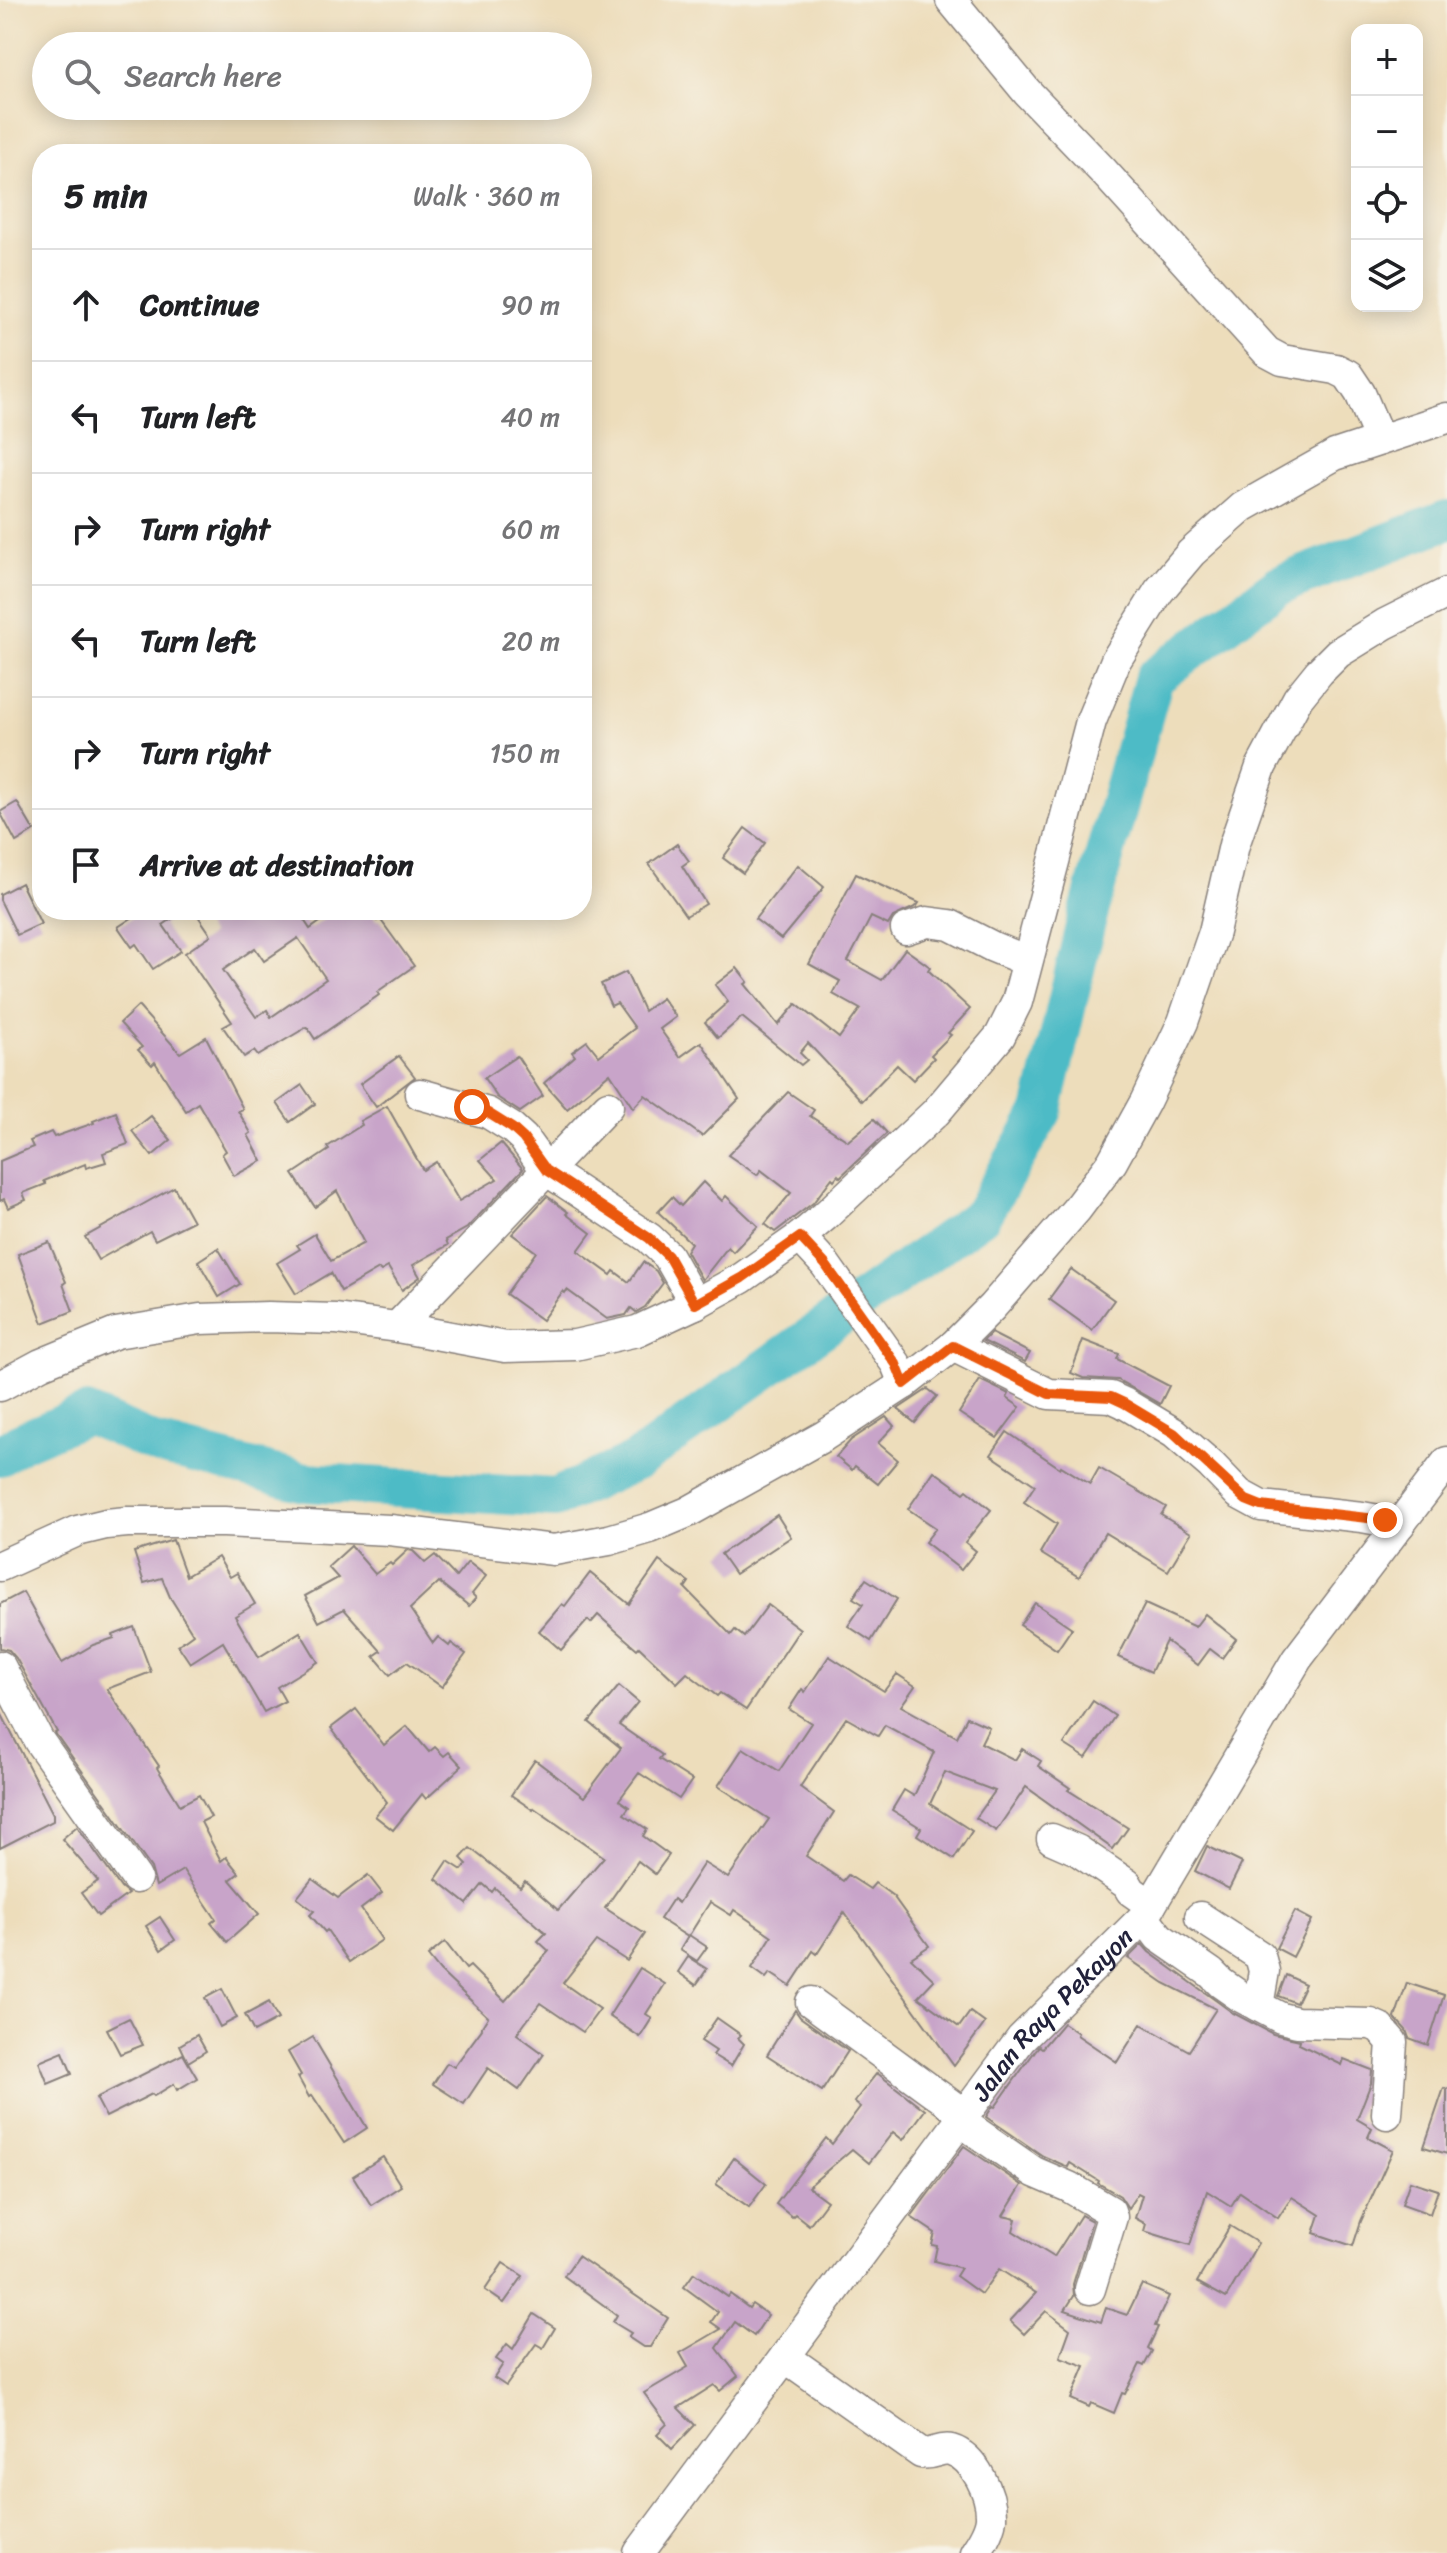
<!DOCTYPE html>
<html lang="en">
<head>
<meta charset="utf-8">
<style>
  body { margin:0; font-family:Sriracha,sans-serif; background:#f2f2f2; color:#202124 }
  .controls { position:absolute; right:24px; top:24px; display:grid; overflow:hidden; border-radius:16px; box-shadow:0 4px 20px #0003 }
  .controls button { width:72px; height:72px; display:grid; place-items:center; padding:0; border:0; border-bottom:2px solid #e0e0e0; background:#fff; color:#202124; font:40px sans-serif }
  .stop { position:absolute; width:24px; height:24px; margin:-18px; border:6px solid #ea580c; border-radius:50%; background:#fff }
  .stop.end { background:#ea580c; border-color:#fff; box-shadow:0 2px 8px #0008 }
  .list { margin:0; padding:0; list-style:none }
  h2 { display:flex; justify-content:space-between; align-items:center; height:104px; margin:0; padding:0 32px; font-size:34px }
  h2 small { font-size:26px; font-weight:400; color:#757577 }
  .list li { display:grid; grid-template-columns:52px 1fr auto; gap:24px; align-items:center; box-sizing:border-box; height:112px; padding:0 32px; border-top:2px solid #e0e0e0 }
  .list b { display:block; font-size:30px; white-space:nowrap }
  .list em { font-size:26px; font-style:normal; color:#757577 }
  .icon { flex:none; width:44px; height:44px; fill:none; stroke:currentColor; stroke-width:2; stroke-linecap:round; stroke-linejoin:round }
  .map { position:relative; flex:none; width:1447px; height:2553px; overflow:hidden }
  .search { position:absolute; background:#fff; box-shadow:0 4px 20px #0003; left:32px; top:32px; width:560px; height:88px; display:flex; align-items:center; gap:20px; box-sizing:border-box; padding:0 28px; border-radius:44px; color:#757577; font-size:30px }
  .panel { position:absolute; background:#fff; box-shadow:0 4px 20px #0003; left:32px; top:144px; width:560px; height:776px; border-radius:32px }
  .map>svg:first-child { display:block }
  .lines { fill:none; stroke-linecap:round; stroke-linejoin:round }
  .river { stroke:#4dbbc6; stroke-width:40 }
  .building { fill:#c8a4c9; fill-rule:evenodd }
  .minor-casing { stroke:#88807b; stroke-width:33 }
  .minor { stroke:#fff; stroke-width:30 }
  .route { stroke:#ea580c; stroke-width:10 }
  .labels { text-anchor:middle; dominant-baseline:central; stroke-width:8; stroke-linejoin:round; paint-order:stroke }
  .street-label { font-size:26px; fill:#22223b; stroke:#f7f3e8 }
</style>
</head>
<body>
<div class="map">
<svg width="1447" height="2553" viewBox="0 0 1447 2553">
  <rect width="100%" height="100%" fill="#f7f3e8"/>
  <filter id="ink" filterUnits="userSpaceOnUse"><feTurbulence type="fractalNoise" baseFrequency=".0125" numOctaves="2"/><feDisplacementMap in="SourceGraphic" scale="16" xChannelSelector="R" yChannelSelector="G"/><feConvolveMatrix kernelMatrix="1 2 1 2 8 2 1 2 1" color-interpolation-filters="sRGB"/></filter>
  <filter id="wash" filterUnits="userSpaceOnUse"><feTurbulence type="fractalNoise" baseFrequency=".006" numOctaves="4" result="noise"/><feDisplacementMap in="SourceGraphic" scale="32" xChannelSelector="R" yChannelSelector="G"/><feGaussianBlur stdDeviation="1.8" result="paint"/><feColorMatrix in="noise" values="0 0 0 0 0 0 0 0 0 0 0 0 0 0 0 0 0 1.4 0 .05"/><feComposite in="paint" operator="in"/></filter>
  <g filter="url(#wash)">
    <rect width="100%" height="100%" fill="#edddbb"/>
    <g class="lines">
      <!-- river -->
      <polyline class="river" points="0,1456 19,1443 87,1414 156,1444 305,1482 555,1498 636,1461 981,1216 1042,1112 1085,926 1154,678 1279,585 1447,520"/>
    </g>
    <g id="blocks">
      <!-- building -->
      <g class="building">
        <polygon points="17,802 34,831 16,842 0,812"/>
        <polygon points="745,828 765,843 743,873 723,858"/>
        <polygon points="677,844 689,861 682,866 706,904 686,916 649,864"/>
        <polygon points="798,865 824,887 781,939 755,919"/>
        <polygon points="856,874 919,903 917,906 893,917 888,925 871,917 848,961 882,980 905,949 930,967 928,970 970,1009 948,1033 951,1035 931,1055 934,1058 913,1080 897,1065 862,1101 808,1043 800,1053 807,1060 801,1065 742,1017 718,1038 705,1022 728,1002 715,985 737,968 748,982 745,984 778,1025 796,1004 839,1038 860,1009 833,994 840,981 809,964"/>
        <polygon points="21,883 41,924 17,935 0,900 0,894"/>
        <polygon points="144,910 185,910 163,925 181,951 153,969 136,944 132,947 118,927"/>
        <path d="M194,910H290L295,917L300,914L310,929L337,910H369L377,921L380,919L414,966L377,992L379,995L315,1039L307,1027L258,1056L254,1051L244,1057L223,1027L232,1022L185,953L211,935ZM298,938L326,979L271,1017L267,1010L256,1017L223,970L255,948L264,961Z"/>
        <polygon points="626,972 644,1011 662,998 676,1017 660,1029 680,1057 701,1042 739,1099 702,1136 645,1095 633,1108 610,1073 567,1109 544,1083 575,1056 572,1052 587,1041 599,1056 635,1028 617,1003 611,1006 601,984"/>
        <polygon points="138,1006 180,1053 206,1037 243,1109 238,1111 251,1133 248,1135 262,1161 234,1176 222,1154 226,1151 198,1103 186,1111 155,1062 152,1065 138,1050 142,1047 120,1023"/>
        <polygon points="399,1056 415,1077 376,1107 360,1084"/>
        <polygon points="517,1056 543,1096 520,1112 497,1097 484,1078"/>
        <polygon points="302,1085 315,1104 290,1122 277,1103"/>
        <polygon points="788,1092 814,1110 810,1116 848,1141 874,1119 887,1133 840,1177 838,1175 834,1180 832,1178 813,1203 775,1232 765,1224 791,1193 761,1170 757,1175 728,1155"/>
        <polygon points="387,1106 423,1170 436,1162 459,1201 497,1179 480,1160 501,1143 523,1169 467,1228 446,1240 448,1245 413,1265 420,1277 402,1290 388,1267 381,1271 379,1269 341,1291 331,1273 296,1294 277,1263 300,1249 297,1245 315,1234 331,1261 364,1243 337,1191 315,1207 293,1174 329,1150 327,1147 362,1125 360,1121"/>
        <polygon points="116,1112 128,1144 103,1153 106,1162 86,1168 85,1164 44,1181 46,1184 23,1193 26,1200 8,1208 4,1199 0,1201 0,1161 33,1147 30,1141 51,1132 54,1137 94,1123 93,1121"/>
        <polygon points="151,1116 171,1140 152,1156 132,1131"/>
        <polygon points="703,1182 722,1201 726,1196 758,1226 733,1252 728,1247 702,1280 686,1251 691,1243 658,1212 672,1197 681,1206"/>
        <polygon points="174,1187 193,1221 155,1240 150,1231 98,1260 85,1237"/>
        <polygon points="547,1196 568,1212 566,1214 591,1233 578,1251 611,1275 614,1271 629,1282 643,1262 656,1271 663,1283 645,1307 636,1312 631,1308 626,1315 607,1319 567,1290 565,1293 563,1291 542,1320 506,1294 536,1252 512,1234"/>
        <polygon points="49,1242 66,1282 63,1284 73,1311 43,1323 18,1254"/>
        <polygon points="218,1248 240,1284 219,1297 198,1261"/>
        <polygon points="1071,1269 1114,1300 1092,1330 1049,1299"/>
        <polygon points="991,1333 1030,1353 1025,1362 983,1341"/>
        <polygon points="1083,1340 1119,1354 1117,1359 1169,1386 1160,1404 1118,1380 1083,1378 1071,1373"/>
        <polygon points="980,1380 1009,1394 1007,1398 1020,1407 997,1438 959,1413"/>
        <polygon points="928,1389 937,1396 915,1423 898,1409"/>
        <polygon points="886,1417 894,1426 878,1443 898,1460 878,1484 855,1466 852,1470 836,1457 851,1440"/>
        <polygon points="1007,1432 1060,1468 1061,1466 1090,1484 1099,1468 1166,1507 1161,1515 1191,1533 1168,1571 1105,1533 1079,1577 1040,1553 1057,1524 1024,1502 1035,1485 991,1455"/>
        <polygon points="934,1471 964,1493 967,1490 991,1510 965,1542 976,1551 961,1570 925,1542 936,1528 908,1509"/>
        <polygon points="777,1515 791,1537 735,1574 721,1554"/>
        <polygon points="173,1540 186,1576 218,1557 230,1577 237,1573 255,1604 235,1616 259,1657 300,1632 318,1662 277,1687 285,1701 264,1712 223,1642 190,1663 178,1645 193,1634 170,1597 162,1578 144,1583 134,1552"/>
        <polygon points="351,1546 375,1574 390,1563 392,1565 408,1550 413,1551 425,1563 435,1555 456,1577 468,1562 486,1576 472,1594 476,1598 469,1606 439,1582 410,1609 433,1643 438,1637 449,1646 451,1643 466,1654 442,1687 407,1662 390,1675 374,1656 381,1651 344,1609 319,1622 305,1596 338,1578 328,1567"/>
        <polygon points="659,1561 689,1582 685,1588 731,1635 735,1630 744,1637 768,1605 800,1629 746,1710 720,1693 717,1696 687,1673 677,1683 639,1647 637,1649 598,1615 591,1623 588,1620 561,1650 539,1631 562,1604 565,1606 590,1573 629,1604"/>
        <polygon points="866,1579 897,1599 871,1641 848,1626 863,1604 853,1598"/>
        <polygon points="23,1592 62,1663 93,1645 114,1638 113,1635 134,1627 151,1672 107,1689 159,1766 157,1768 180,1805 199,1795 211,1817 201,1822 221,1861 226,1857 239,1873 230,1880 259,1914 227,1942 211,1923 216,1919 183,1870 156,1886 151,1868 55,1733 57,1732 16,1658 9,1650 0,1648 0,1604"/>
        <polygon points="1035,1603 1072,1628 1057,1650 1020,1625"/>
        <polygon points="1145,1604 1195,1627 1205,1614 1236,1639 1222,1658 1210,1649 1198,1665 1166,1641 1151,1672 1118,1657"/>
        <polygon points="829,1656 884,1691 897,1674 915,1686 901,1706 957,1737 967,1717 989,1727 981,1743 1015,1760 1022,1749 1041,1761 1038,1766 1070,1788 1068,1790 1128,1828 1113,1849 1026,1787 996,1831 976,1818 995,1791 945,1772 930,1804 972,1831 954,1859 917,1835 921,1828 892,1810 904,1790 914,1796 934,1752 885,1725 878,1736 846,1718 800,1787 834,1812 806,1856 843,1881 848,1875 870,1889 875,1883 893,1896 929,1946 911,1958 934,1980 918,1997 959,2027 970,2012 985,2023 954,2065 844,1912 817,1954 813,1951 790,1986 770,1973 766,1978 752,1968 772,1936 734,1910 731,1915 710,1902 688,1937 660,1919 673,1899 678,1903 704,1863 728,1878 769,1819 718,1786 743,1748 779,1771 811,1723 789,1709 802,1689 805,1692"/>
        <polygon points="619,1686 638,1702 619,1725 662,1755 659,1759 692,1780 679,1799 639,1773 619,1800 629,1807 624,1814 647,1829 643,1836 669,1855 655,1874 638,1861 605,1908 645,1934 627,1961 596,1941 563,1983 600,2009 583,2032 540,2003 517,2034 544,2054 519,2090 488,2068 464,2104 433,2084 447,2063 454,2067 482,2029 481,2028 488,2017 440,1971 428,1956 445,1942 466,1969 470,1966 505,2001 549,1951 538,1941 546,1933 495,1888 492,1892 483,1884 467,1904 436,1879 448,1861 462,1870 467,1864 461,1858 470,1848 520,1887 525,1881 558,1910 604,1857 534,1808 533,1810 511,1795 535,1760 584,1797 621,1748 589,1722"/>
        <polygon points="1093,1701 1115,1716 1086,1758 1064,1744"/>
        <polygon points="356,1709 384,1745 407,1726 429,1752 435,1747 444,1756 449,1752 462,1766 426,1799 422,1794 393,1830 375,1816 387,1802 331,1728"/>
        <polygon points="0,1711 53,1814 53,1821 0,1848"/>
        <polygon points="77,1826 121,1888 128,1894 98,1916 81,1893 98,1881 62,1839"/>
        <polygon points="1207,1846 1242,1863 1229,1889 1195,1871"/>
        <polygon points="368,1875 382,1893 361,1909 382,1940 349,1962 327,1930 325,1932 310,1915 314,1911 297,1898 312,1879 338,1898"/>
        <polygon points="1295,1911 1312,1920 1293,1957 1276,1948"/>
        <polygon points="160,1917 175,1940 161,1950 146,1926"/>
        <polygon points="689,1935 707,1947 697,1961 680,1950"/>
        <polygon points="1142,1944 1149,1952 1233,2013 1273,2034 1300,2040 1299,2044 1342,2065 1344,2059 1372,2070 1371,2083 1357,2119 1372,2128 1368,2137 1393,2150 1361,2221 1353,2246 1314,2233 1320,2215 1292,2197 1278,2218 1240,2192 1231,2206 1207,2191 1190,2245 1144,2231 1146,2224 1135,2218 1142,2195 1138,2193 1128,2208 1120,2196 1098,2183 1099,2181 1070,2163 1068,2167 1043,2156 986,2117 993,2106 995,2107 1035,2051 1039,2046 1042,2048 1063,2023 1078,2033 1077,2035 1117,2062 1141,2024 1189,2051 1216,2009 1164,1983 1128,1958"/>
        <polygon points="688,1957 707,1969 696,1985 678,1972"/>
        <polygon points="640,1968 665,1984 646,2014 652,2018 640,2037 609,2016"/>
        <polygon points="1286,1975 1305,1984 1296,2003 1278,1996"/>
        <polygon points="1407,1983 1444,1995 1428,2045 1409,2038 1406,2030 1395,2018"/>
        <polygon points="222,1989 237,2018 220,2027 205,1998"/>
        <polygon points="269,2002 278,2019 254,2032 245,2015"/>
        <polygon points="795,2010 800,2017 848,2051 822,2091 767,2055"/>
        <polygon points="129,2018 143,2045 120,2054 107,2029"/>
        <polygon points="717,2018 741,2035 738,2038 744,2044 731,2066 713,2055 716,2051 701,2041"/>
        <polygon points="197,2035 206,2051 188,2062 180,2045"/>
        <polygon points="313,2037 367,2128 344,2143 312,2095 309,2097 298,2077 301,2075 288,2052"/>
        <polygon points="63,2052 72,2074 48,2084 39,2062"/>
        <polygon points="183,2054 197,2078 177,2090 174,2084 154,2096 152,2094 106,2117 96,2098"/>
        <polygon points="877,2073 925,2110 903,2140 893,2132 869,2163 852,2149 808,2187 827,2201 809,2225 795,2214 792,2217 776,2204 826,2138 832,2144 860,2107 854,2102"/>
        <polygon points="1444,2088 1447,2089 1447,2154 1424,2147"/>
        <polygon points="964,2146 1022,2185 1003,2216 1016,2219 1013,2231 1041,2249 1054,2257 1081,2215 1092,2221 1073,2284 1074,2296 1065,2310 1101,2322 1106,2308 1127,2315 1142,2284 1169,2296 1155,2326 1158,2327 1148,2348 1152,2351 1144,2366 1140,2364 1125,2394 1122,2393 1114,2413 1091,2403 1089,2407 1071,2399 1085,2366 1060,2357 1070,2329 1046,2311 1024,2334 1010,2321 1036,2293 999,2269 981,2294 956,2276 961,2268 934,2261 937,2246 932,2245 935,2233 911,2217"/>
        <polygon points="383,2157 401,2186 371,2205 353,2176"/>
        <polygon points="734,2158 766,2184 749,2207 716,2184"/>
        <polygon points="1410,2181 1438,2190 1430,2214 1402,2204"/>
        <polygon points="1230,2226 1258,2243 1226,2298 1197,2282"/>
        <polygon points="578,2256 668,2318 650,2347 643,2347 628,2337 631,2333 613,2322 617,2315 564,2276"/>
        <polygon points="503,2263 523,2276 504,2303 485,2290"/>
        <polygon points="694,2273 728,2297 730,2294 749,2308 752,2304 768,2315 754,2336 735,2322 717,2348 738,2376 720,2391 714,2385 678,2408 695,2425 672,2449 657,2434 667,2424 644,2393 688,2367 680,2353 721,2329 711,2322 718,2312 684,2287"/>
        <polygon points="534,2314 555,2328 543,2348 536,2344 506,2386 494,2378 503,2364 496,2359 507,2344 513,2349"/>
      </g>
    </g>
  </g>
  <g filter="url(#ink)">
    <use href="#blocks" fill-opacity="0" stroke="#88807b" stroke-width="2"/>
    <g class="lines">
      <defs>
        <g id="minor">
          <polyline points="951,0 1027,92 1104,172 1267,352 1282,360 1336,369 1348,375 1360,393 1380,440"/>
          <polyline points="906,929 927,922 950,925 993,947 1027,961"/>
          <polyline points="420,1094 488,1113 512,1128 523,1138 546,1170 649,1238 668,1256 695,1304"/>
          <polyline points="800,1237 825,1264 896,1364 904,1384"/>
          <polyline points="397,1327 608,1106"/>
          <polyline points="953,1346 1049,1394 1111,1397 1124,1403 1174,1433 1211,1465 1239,1494 1261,1506 1362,1517 1400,1524"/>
          <polyline points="0,1386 41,1364 116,1333 200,1319 268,1317 336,1319 397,1327 505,1347 575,1345 637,1331 695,1304 742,1278 800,1237 825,1216 936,1112 1000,1036 1017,1002 1091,721 1116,660 1159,591 1191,553 1243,507 1335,455 1447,418"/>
          <polyline points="0,1566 77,1531 106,1524 127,1522 224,1522 390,1530 554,1550 609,1540 650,1528 688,1512 824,1436 904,1384 953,1346 992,1307 1076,1210 1112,1162 1145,1102 1183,1022 1214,932 1234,845 1261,767 1298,698 1319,672 1338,653 1385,624 1447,593"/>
          <polyline points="0,1666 39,1741 136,1878"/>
          <polyline points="1052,1839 1077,1850 1127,1884 1131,1891 1151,1905"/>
          <polyline points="1144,1917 1159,1937 1211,1973 1221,1983 1241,1997 1281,2018 1297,2022 1371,2024 1380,2028 1392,2042 1387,2114"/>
          <polyline points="1200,1917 1260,1956 1264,1971 1258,2006"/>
          <polyline points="811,2002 965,2115"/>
          <polyline points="960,2121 1034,2172 1069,2187 1110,2211 1112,2217 1090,2289"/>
          <path d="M785,2357L921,2453C932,2456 940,2447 951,2450C975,2457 992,2495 991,2518C990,2530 981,2544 975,2553"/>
          <path id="s1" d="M639,2553L1021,2039L1144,1917L1297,1659L1447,1462"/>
        </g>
      </defs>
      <!-- minor casing -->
      <use href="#minor" class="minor-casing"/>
      <!-- minor -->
      <use href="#minor" class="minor"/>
    </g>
  </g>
  <g class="lines" filter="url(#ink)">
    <!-- route -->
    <polyline class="route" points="472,1107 488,1113 512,1128 523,1138 546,1170 649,1238 668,1256 695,1304 742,1278 800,1237 825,1264 896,1364 904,1384 953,1346 1049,1394 1111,1397 1124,1403 1174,1433 1246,1500 1261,1506 1385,1520"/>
  </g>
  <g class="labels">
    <!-- street labels -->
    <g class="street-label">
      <text stroke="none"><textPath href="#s1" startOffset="680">Jalan Raya Pekayon</textPath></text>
    </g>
  </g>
</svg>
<div class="controls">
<button>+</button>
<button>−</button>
<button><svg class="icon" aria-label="locate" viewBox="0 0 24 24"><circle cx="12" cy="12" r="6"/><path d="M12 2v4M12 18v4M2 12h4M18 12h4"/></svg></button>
<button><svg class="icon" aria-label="layers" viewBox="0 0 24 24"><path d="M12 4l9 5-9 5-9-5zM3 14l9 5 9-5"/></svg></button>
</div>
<div class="stop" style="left:472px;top:1107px"></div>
<div class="stop end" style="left:1385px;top:1520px"></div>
<div class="search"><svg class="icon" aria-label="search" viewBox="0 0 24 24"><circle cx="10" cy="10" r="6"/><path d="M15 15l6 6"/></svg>Search here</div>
<section class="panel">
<h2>5 min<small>Walk · 360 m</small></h2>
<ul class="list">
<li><svg class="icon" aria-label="ahead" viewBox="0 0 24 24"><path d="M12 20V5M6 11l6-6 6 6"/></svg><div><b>Continue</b></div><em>90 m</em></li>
<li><svg class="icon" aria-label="left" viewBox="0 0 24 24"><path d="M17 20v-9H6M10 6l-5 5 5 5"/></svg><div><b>Turn left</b></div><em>40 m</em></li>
<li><svg class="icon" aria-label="right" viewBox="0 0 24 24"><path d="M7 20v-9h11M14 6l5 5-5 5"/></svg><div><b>Turn right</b></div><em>60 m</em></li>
<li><svg class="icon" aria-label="left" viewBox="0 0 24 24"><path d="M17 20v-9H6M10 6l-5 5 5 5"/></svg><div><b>Turn left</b></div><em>20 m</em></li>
<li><svg class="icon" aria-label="right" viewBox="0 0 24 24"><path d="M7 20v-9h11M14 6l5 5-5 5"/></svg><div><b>Turn right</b></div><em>150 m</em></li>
<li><svg class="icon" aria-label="arrive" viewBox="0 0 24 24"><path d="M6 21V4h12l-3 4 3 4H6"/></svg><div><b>Arrive at destination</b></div></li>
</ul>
</section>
</div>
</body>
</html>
